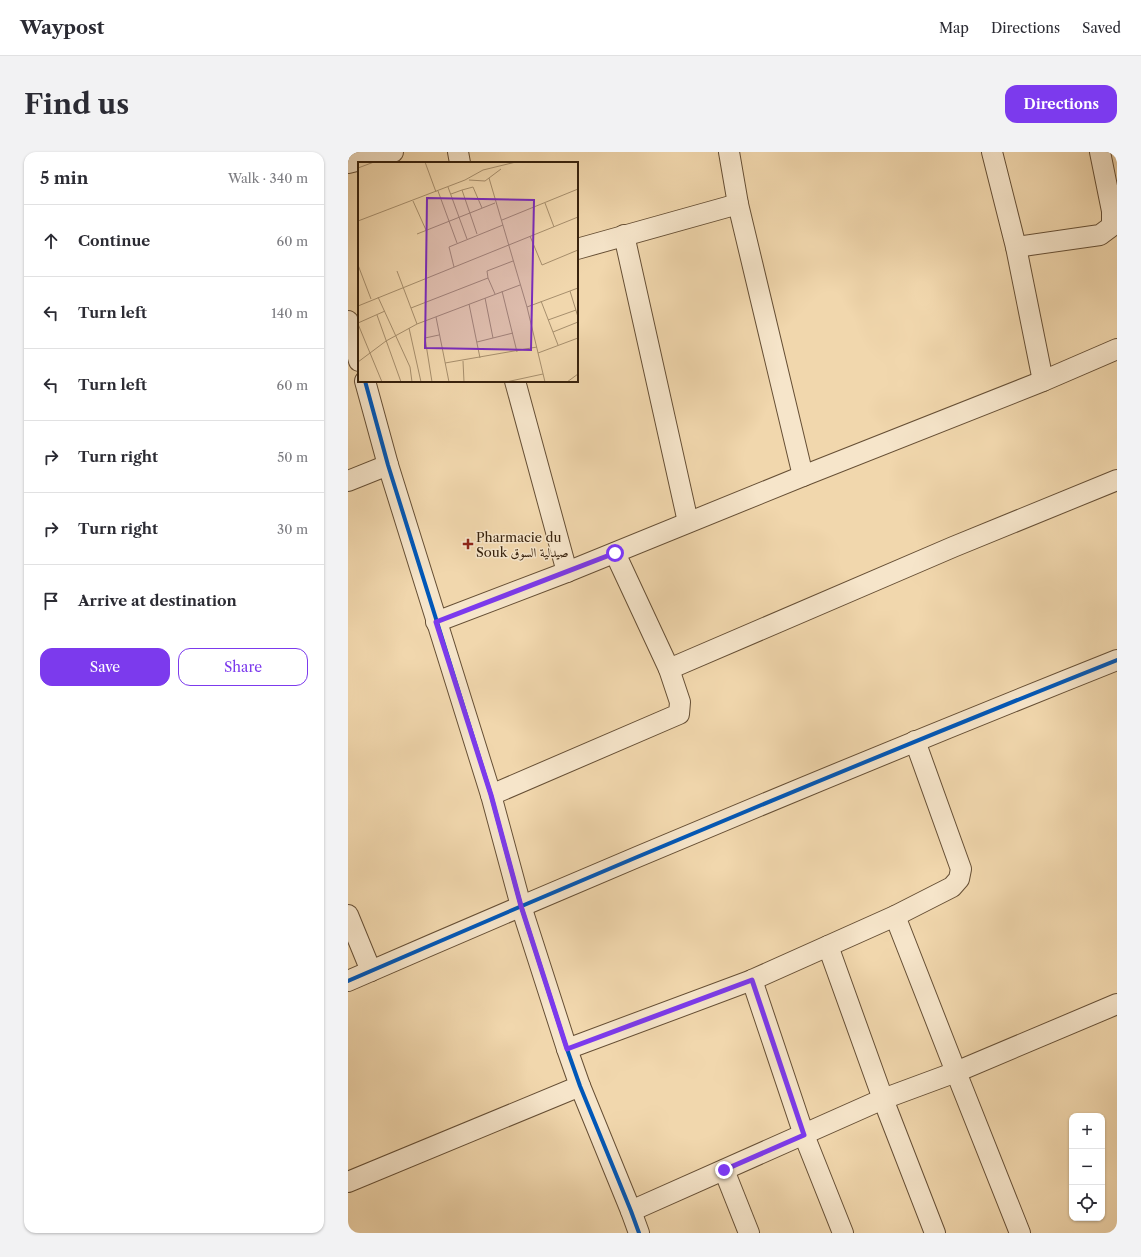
<!DOCTYPE html>
<html lang="en">
<head>
<meta charset="utf-8">
<style>
  body { margin:0; font-family:"Libre Caslon Text",Amiri,serif; background:#f2f2f3; color:#2b2b33 }
  .controls { position:absolute; right:12px; bottom:12px; display:grid; overflow:hidden; border-radius:8px; box-shadow:0 1px 3px #0004 }
  .controls button { width:36px; height:36px; display:grid; place-items:center; padding:0; border:0; border-bottom:1px solid #e1e1e2; background:#fff; color:#2b2b33; font:20px sans-serif }
  .stop { position:absolute; width:12px; height:12px; margin:-9px; border:3px solid #7c3aed; border-radius:50%; background:#fff }
  .stop.end { background:#7c3aed; border-color:#fff; box-shadow:0 1px 4px #0008 }
  .list { margin:0; padding:0; list-style:none }
  h2 { display:flex; justify-content:space-between; align-items:center; height:52px; margin:0; padding:0 16px; font-size:17px }
  h2 small { font-size:13px; font-weight:400; color:#7c7c81 }
  .list li { display:grid; grid-template-columns:26px 1fr auto; gap:12px; align-items:center; box-sizing:border-box; height:72px; padding:0 16px; border-top:1px solid #e1e1e2 }
  .list b { display:block; font-size:15px; white-space:nowrap }
  .list em { font-size:13px; font-style:normal; color:#7c7c81 }
  .actions { display:flex; gap:8px; padding:12px 16px }
  .actions a { flex:1; padding:9px 0; border:1px solid #7c3aed; border-radius:12px; text-align:center; font-size:14px; color:#7c3aed }
  .actions .main { background:#7c3aed; color:#fff }
  .icon { flex:none; width:22px; height:22px; fill:none; stroke:currentColor; stroke-width:2; stroke-linecap:round; stroke-linejoin:round }
  .map { position:relative; flex:none; width:769px; height:1081px; overflow:hidden; border-radius:12px }
  header { display:flex; align-items:center; gap:24px; box-sizing:border-box; height:56px; padding:0 20px; background:#fff; border-bottom:1px solid #e1e1e2 }
  header strong { font-size:19px }
  nav { display:flex; gap:22px; margin-inline-start:auto; font-size:14px }
  .intro { display:flex; align-items:center; justify-content:space-between; box-sizing:border-box; height:96px; padding:0 24px }
  h1 { margin:0; font-size:28px }
  .button { padding:10px 18px; border-radius:12px; background:#7c3aed; color:#fff; font-size:14px; font-weight:700 }
  main { display:flex; gap:24px; padding:0 24px }
  aside { flex:1; background:#fff; border-radius:12px; box-shadow:0 1px 3px #0004 }
  .map>svg:first-child { display:block }
  .lines { fill:none; stroke-linecap:round; stroke-linejoin:round }
  .street-casing { stroke:#664f35; stroke-width:22 }
  .street { stroke:#f6e5ca; stroke-width:20 }
  .cycleway-casing { stroke:#f6e5ca; stroke-width:6 }
  .cycleway { stroke:#0057b8; stroke-width:4 }
  .route { stroke:#7c3aed; stroke-width:5 }
  .poi-dot { fill:#8f2418; stroke:#f6e5ca; stroke-width:1.5 }
  .labels { text-anchor:middle; dominant-baseline:central; stroke-width:3; stroke-linejoin:round; paint-order:stroke }
  .poi-label { font-size:13px; fill:#38220d; stroke:#f6e5ca; text-anchor:start }
  .inset-road { fill:none; stroke:#a78f6d; stroke-width:1 }
  .view { fill:#7b2cbf; fill-opacity:0.15; stroke:#7b2cbf; stroke-width:2 }
  .inset-edge { fill:none; stroke:#38220d; stroke-width:2 }
</style>
</head>
<body>
<header>
<strong>Waypost</strong>
<nav><a>Map</a><a>Directions</a><a>Saved</a></nav>
</header>
<div class="intro"><h1>Find us</h1><a class="button">Directions</a></div>
<main>
<aside>
<h2>5 min<small>Walk · 340 m</small></h2>
<ul class="list">
<li><svg class="icon" aria-label="ahead" viewBox="0 0 24 24"><path d="M12 20V5M6 11l6-6 6 6"/></svg><div><b>Continue</b></div><em>60 m</em></li>
<li><svg class="icon" aria-label="left" viewBox="0 0 24 24"><path d="M17 20v-9H6M10 6l-5 5 5 5"/></svg><div><b>Turn left</b></div><em>140 m</em></li>
<li><svg class="icon" aria-label="left" viewBox="0 0 24 24"><path d="M17 20v-9H6M10 6l-5 5 5 5"/></svg><div><b>Turn left</b></div><em>60 m</em></li>
<li><svg class="icon" aria-label="right" viewBox="0 0 24 24"><path d="M7 20v-9h11M14 6l5 5-5 5"/></svg><div><b>Turn right</b></div><em>50 m</em></li>
<li><svg class="icon" aria-label="right" viewBox="0 0 24 24"><path d="M7 20v-9h11M14 6l5 5-5 5"/></svg><div><b>Turn right</b></div><em>30 m</em></li>
<li><svg class="icon" aria-label="arrive" viewBox="0 0 24 24"><path d="M6 21V4h12l-3 4 3 4H6"/></svg><div><b>Arrive at destination</b></div></li>
</ul>
<div class="actions"><a class="main">Save</a><a>Share</a></div>
</aside>
<div class="map">
<svg width="769" height="1081" viewBox="0 0 769 1081">
  <rect width="100%" height="100%" fill="#f1d7ad"/>
  <filter id="stains"><feTurbulence type="fractalNoise" baseFrequency=".005" numOctaves="4"/><feColorMatrix values="0 0 0 0 .2 0 0 0 0 .09 0 0 0 0 .02 0 0 0 .5 -.17"/></filter>
  <radialGradient id="worn" r=".72"><stop offset=".6" stop-color="#630" stop-opacity="0"/><stop offset="1" stop-color="#630" stop-opacity=".3"/></radialGradient>
  <g class="lines">
    <defs>
      <g id="street">
        <polyline points="110,0 112,11"/>
        <polyline points="381,0 390,52 455,324"/>
        <polyline points="644,0 668,95 695,229"/>
        <polyline points="0,11 45,0"/>
        <polyline points="276,83 340,370"/>
        <polyline points="668,95 752,83 764,74 764,59 752,0"/>
        <polyline points="229,97 390,52"/>
        <polyline points="0,169 11,209"/>
        <polyline points="17,229 40,313 143,643 173,754 219,897 232,934 283,1059 291,1081"/>
        <polyline points="167,229 219,420"/>
        <polyline points="0,329 40,313"/>
        <polyline points="267,401 321,517 605,395 769,328"/>
        <polyline points="88,470 219,420 455,324 695,229 769,197"/>
        <polyline points="143,643 331,562 332,550 321,517"/>
        <polyline points="0,763 23,819"/>
        <polyline points="547,764 608,920 672,1081"/>
        <polyline points="480,794 535,947 587,1081"/>
        <polyline points="404,828 456,983 495,1081"/>
        <path d="M0,829C255,718 511,611 769,508"/>
        <polyline points="219,897 404,828 547,764 604,735 611,727 613,717 567,589"/>
        <polyline points="376,1018 401,1081"/>
        <polyline points="0,1030 232,934"/>
        <polyline points="283,1059 535,947 608,920 769,852"/>
      </g>
    </defs>
    <!-- street casing -->
    <use href="#street" class="street-casing"/>
    <!-- street -->
    <use href="#street" class="street"/>
    <defs>
      <g id="cycleway">
        <polyline points="17,229 40,313 143,643 173,754 219,897 232,934 283,1059 291,1081"/>
        <path d="M0,829C255,718 511,611 769,508"/>
      </g>
    </defs>
    <!-- cycleway casing -->
    <use href="#cycleway" class="cycleway-casing"/>
    <!-- cycleway -->
    <use href="#cycleway" class="cycleway"/>
  </g>
  <g class="lines">
    <!-- route -->
    <polyline class="route" points="267,401 88,470 143,643 173,754 219,897 404,828 456,983 376,1018"/>
  </g>
  <!-- markers -->
  <path class="poi-dot" d="M118 386h4v4h4v4h-4v4h-4v-4h-4v-4h4z"/>
  <g class="labels">
    <!-- poi labels -->
    <g class="poi-label">
      <text x="128" y="385">Pharmacie du<tspan x="128" dy="15">Souk صيدلية السوق</tspan></text>
    </g>
  </g>
  <!-- overview -->
  <g transform="translate(10 10)">
    <rect width="220" height="220" fill="#f1d7ad"/>
    <path class="inset-road" d="M67,0L78,30M0,6L16,0M131,16L169,145L187,220M111,18L127,19L143,7M90,25L109,77M104,28L115,25L124,46M80,29L99,81M93,32L104,28L119,72M55,39L68,68M187,41L196,65M144,58L220,27M0,59L107,18L125,8L158,0M59,72L137,41M172,74L184,103L220,88M0,103L13,137M96,105L91,85L145,63M39,109L59,162M130,116L129,109L155,99M144,129L159,190M212,129L220,155M20,135L52,205L54,220M127,136L135,176M183,139L200,183M111,142L122,196M0,144L220,55M169,145L220,126M53,146L130,116L137,132M19,153L43,220M78,155L91,220M190,158L218,148M0,161L27,149M0,162L24,220M51,166L63,220M195,170L220,160M119,180L155,171M180,191L220,176M105,199L106,220M0,200L28,179L59,162L162,123M87,201L179,185M74,220L67,176L81,173M148,220L185,212M209,220L220,212"/>
    <path class="view" d="M69,36L176,38L173,188L67,186Z"/>
    <rect width="220" height="220" class="inset-edge"/>
  </g>
  <rect width="100%" height="100%" filter="url(#stains)"/>
  <rect width="100%" height="100%" fill="url(#worn)"/>
</svg>
<div class="controls">
<button>+</button>
<button>−</button>
<button><svg class="icon" aria-label="locate" viewBox="0 0 24 24"><circle cx="12" cy="12" r="6"/><path d="M12 2v4M12 18v4M2 12h4M18 12h4"/></svg></button>
</div>
<div class="stop" style="left:267px;top:401px"></div>
<div class="stop end" style="left:376px;top:1018px"></div>
</div>
</main>
</body>
</html>
